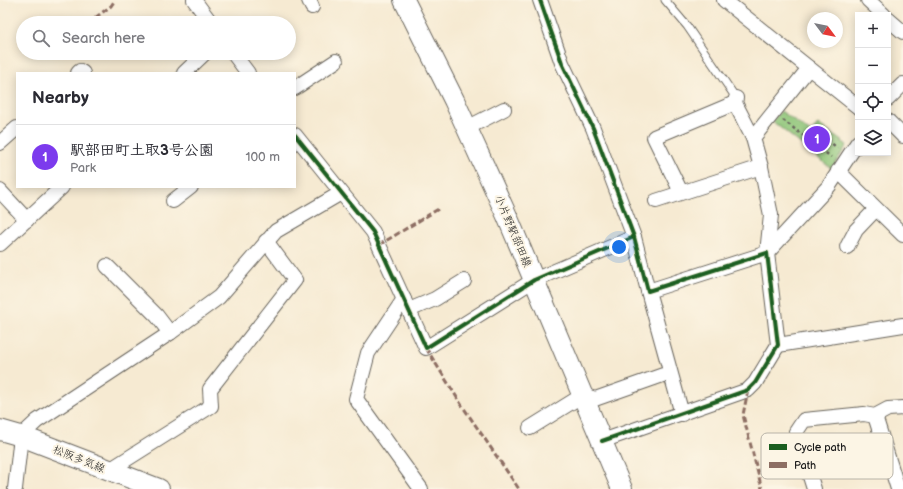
<!DOCTYPE html>
<html lang="en">
<head>
<meta charset="utf-8">
<style>
  body { margin:0; font-family:"Balsamiq Sans","Klee One",sans-serif; background:#f2f2f3; color:#2b2b33 }
  .controls { position:absolute; right:12px; top:12px; display:grid; overflow:hidden; border-radius:0px; box-shadow:0 2px 10px #0003 }
  .controls button { width:36px; height:36px; display:grid; place-items:center; padding:0; border:0; border-bottom:1px solid #e1e1e2; background:#fff; color:#2b2b33; font:20px sans-serif }
  .compass { position:absolute; left:807px; top:12px; width:36px; height:36px; border-radius:50%; background:#fff; box-shadow:0 2px 10px #0003; rotate:122deg }
  .you { position:absolute; left:619px; top:247px; width:14px; height:14px; margin:-10px; border:3px solid #fff; border-radius:50%; background:#1a73e8; box-shadow:0 0 0 6px #1a73e833 }
  .badge { display:grid; place-items:center; width:26px; height:26px; border-radius:50%; background:#7c3aed; color:#fff; font-size:13px; font-weight:700 }
  .pin { position:absolute; translate:-50% -50%; border:2px solid #fff; box-shadow:0 1px 4px #0006 }
  .list { margin:0; padding:0; list-style:none }
  h2 { display:flex; justify-content:space-between; align-items:center; height:52px; margin:0; padding:0 16px; font-size:17px }
  h2 small { font-size:13px; font-weight:400; color:#7c7c81 }
  .list li { display:grid; grid-template-columns:26px 1fr auto; gap:12px; align-items:center; box-sizing:border-box; height:64px; padding:0 16px; border-top:1px solid #e1e1e2 }
  .list b { display:block; font-size:15px; white-space:nowrap }
  .list p { margin:0; font-size:13px; white-space:nowrap; color:#7c7c81 }
  .list em { font-size:13px; font-style:normal; color:#7c7c81 }
  .icon { flex:none; width:22px; height:22px; fill:none; stroke:currentColor; stroke-width:2; stroke-linecap:round; stroke-linejoin:round }
  .map { position:relative; flex:none; width:903px; height:489px; overflow:hidden }
  .search { position:absolute; background:#fff; box-shadow:0 2px 10px #0003; left:16px; top:16px; width:280px; height:44px; display:flex; align-items:center; gap:10px; box-sizing:border-box; padding:0 14px; border-radius:22px; color:#7c7c81; font-size:15px }
  .panel { position:absolute; background:#fff; box-shadow:0 2px 10px #0003; left:16px; top:72px; width:280px; height:116px; border-radius:0px }
  .map>svg:first-child { display:block }
  .green { fill:#8cc477; stroke:#54704a }
  .lines { fill:none; stroke-linecap:round; stroke-linejoin:round }
  .lane-casing { stroke:#68645c; stroke-width:9 }
  .street-casing { stroke:#68645c; stroke-width:16 }
  .secondary-casing { stroke:#68645c; stroke-width:22 }
  .path { stroke:#68645c; stroke-width:2.5; stroke-dasharray:3 3; stroke-linecap:butt }
  .lane { stroke:#fff; stroke-width:7 }
  .street { stroke:#fff; stroke-width:14 }
  .secondary { stroke:#fff; stroke-width:20 }
  .quiet { stroke:#8d6e63; stroke-width:3; stroke-dasharray:6 3; stroke-linecap:butt }
  .cycleway-casing { stroke:#fcf5e5; stroke-width:6 }
  .cycleway { stroke:#1b5e20; stroke-width:4 }
  .labels { text-anchor:middle; dominant-baseline:central; stroke-width:4; stroke-linejoin:round; paint-order:stroke }
  .street-label { font-size:11px; fill:#1c1c1c; stroke:#fcf5e5 }
  .key { fill:#fcf5e5; stroke:#b9b4a9; stroke-width:1 }
  .key-label { font-size:11px; fill:#1c1c1c }
</style>
</head>
<body>
<div class="map">
<svg width="903" height="489" viewBox="0 0 903 489">
  <rect width="100%" height="100%" fill="#fcf5e5"/>
  <filter id="ink" filterUnits="userSpaceOnUse"><feTurbulence type="fractalNoise" baseFrequency=".025" numOctaves="2"/><feDisplacementMap in="SourceGraphic" scale="8" xChannelSelector="R" yChannelSelector="G"/><feConvolveMatrix kernelMatrix="1 2 1 2 8 2 1 2 1" color-interpolation-filters="sRGB"/></filter>
  <filter id="wash" filterUnits="userSpaceOnUse"><feTurbulence type="fractalNoise" baseFrequency=".012" numOctaves="4" result="noise"/><feDisplacementMap in="SourceGraphic" scale="16" xChannelSelector="R" yChannelSelector="G"/><feGaussianBlur stdDeviation="0.9" result="paint"/><feColorMatrix in="noise" values="0 0 0 0 0 0 0 0 0 0 0 0 0 0 0 0 0 1.4 0 .05"/><feComposite in="paint" operator="in"/></filter>
  <g filter="url(#wash)">
    <rect width="100%" height="100%" fill="#f6ead2"/>
    <!-- green -->
    <polygon class="green" points="781,111 811,133 818,124 847,145 832,169 772,121"/>
  </g>
  <g filter="url(#ink)">
    <g class="lines">
      <defs>
        <polyline id="lane" points="665,0 687,26 736,98"/>
        <g id="street">
          <polyline points="194,0 211,23"/>
          <polyline points="309,0 312,7"/>
          <polyline points="540,0 562,63 593,128 634,237 648,291 767,253 778,345 755,383 748,390 602,441"/>
          <polyline points="724,0 809,68"/>
          <polyline points="868,0 884,15"/>
          <polyline points="888,19 903,32"/>
          <polyline points="233,53 248,73"/>
          <polyline points="78,73 80,71 83,73"/>
          <polyline points="184,73 205,53"/>
          <polyline points="295,88 336,61"/>
          <polyline points="736,98 735,103 753,138 761,167 771,215 767,253"/>
          <polyline points="888,99 903,84"/>
          <polyline points="888,121 903,136"/>
          <polyline points="467,128 504,109"/>
          <polyline points="295,135 373,232 426,348 534,280 634,237"/>
          <polyline points="753,138 809,68 858,107"/>
          <polyline points="0,143 17,128"/>
          <polyline points="838,171 903,235"/>
          <polyline points="0,191 27,220"/>
          <polyline points="681,192 654,137 735,103"/>
          <polyline points="173,201 191,187"/>
          <polyline points="656,201 761,167"/>
          <polyline points="0,244 62,187"/>
          <polyline points="847,247 856,230 876,209"/>
          <polyline points="767,253 829,186 858,142"/>
          <polyline points="107,266 157,316 170,333"/>
          <polyline points="648,291 682,414"/>
          <polyline points="404,299 368,353 356,399 421,489"/>
          <polyline points="409,310 435,299 464,281"/>
          <polyline points="778,345 903,325"/>
          <polyline points="875,416 898,489"/>
          <polyline points="530,428 583,395 595,399 663,375"/>
          <polyline points="108,471 211,406 210,389 295,280 266,241"/>
          <polyline points="15,489 21,436 37,421 170,333 219,297 276,231 341,193"/>
          <polyline points="814,489 796,432 804,420 864,414 875,416 888,409 903,408"/>
        </g>
        <g id="secondary">
          <polyline points="404,0 454,100 507,216 622,489"/>
          <polyline points="0,430 21,436 159,489"/>
        </g>
      </defs>
      <!-- lane casing -->
      <use href="#lane" class="lane-casing"/>
      <!-- street casing -->
      <use href="#street" class="street-casing"/>
      <!-- secondary casing -->
      <use href="#secondary" class="secondary-casing"/>
      <!-- path -->
      <g class="path">
        <polyline points="783,120 831,157"/>
        <polyline points="811,141 819,132 837,148"/>
      </g>
      <!-- lane -->
      <use href="#lane" class="lane"/>
      <!-- street -->
      <use href="#street" class="street"/>
      <!-- secondary -->
      <use href="#secondary" class="secondary"/>
      <!-- quiet -->
      <g class="quiet">
        <polyline points="88,23 111,6 115,0"/>
        <polyline points="42,57 47,53"/>
        <polyline points="379,245 440,208"/>
        <polyline points="426,348 461,404 519,489"/>
        <polyline points="748,390 743,415 762,489"/>
      </g>
      <defs>
        <g id="cycleway">
          <polyline points="540,0 562,63 593,128 634,237 648,291 767,253 778,345 755,383 748,390 602,441"/>
          <polyline points="295,135 373,232 426,348 534,280 634,237"/>
        </g>
      </defs>
      <!-- cycleway casing -->
      <use href="#cycleway" class="cycleway-casing"/>
      <!-- cycleway -->
      <use href="#cycleway" class="cycleway"/>
    </g>
  </g>
  <g class="labels">
    <!-- street labels -->
    <g class="street-label">
      <text transform="translate(513 231) rotate(67)">小片野駅部田線</text>
      <text transform="translate(79 459) rotate(22)">松阪多気線</text>
    </g>
  </g>
  <!-- legend -->
  <rect x="761" y="433" width="132" height="46" rx="6" class="key"/>
  <rect x="769" y="444" width="18" height="6" fill="#1b5e20"/>
  <rect x="769" y="462" width="18" height="6" fill="#8d6e63"/>
  <g class="key-label">
    <text x="794" y="451">Cycle path</text>
    <text x="794" y="469">Path</text>
  </g>
</svg>
<div class="controls">
<button>+</button>
<button>−</button>
<button><svg class="icon" aria-label="locate" viewBox="0 0 24 24"><circle cx="12" cy="12" r="6"/><path d="M12 2v4M12 18v4M2 12h4M18 12h4"/></svg></button>
<button><svg class="icon" aria-label="layers" viewBox="0 0 24 24"><path d="M12 4l9 5-9 5-9-5zM3 14l9 5 9-5"/></svg></button>
</div>
<svg class="compass" viewBox="-18 -18 36 36"><path d="M0-13l5 13h-10z" fill="#e53935"/><path d="M0 13l5-13h-10z" fill="#7c7c81"/></svg>
<div class="you"></div>
<div class="pin badge" style="left:817px;top:139px">1</div>
<div class="search"><svg class="icon" aria-label="search" viewBox="0 0 24 24"><circle cx="10" cy="10" r="6"/><path d="M15 15l6 6"/></svg>Search here</div>
<section class="panel">
<h2>Nearby<small></small></h2>
<ul class="list">
<li><span class="badge">1</span><div><b>駅部田町土取3号公園</b><p>Park</p></div><em>100 m</em></li>
</ul>
</section>
</div>
</body>
</html>
